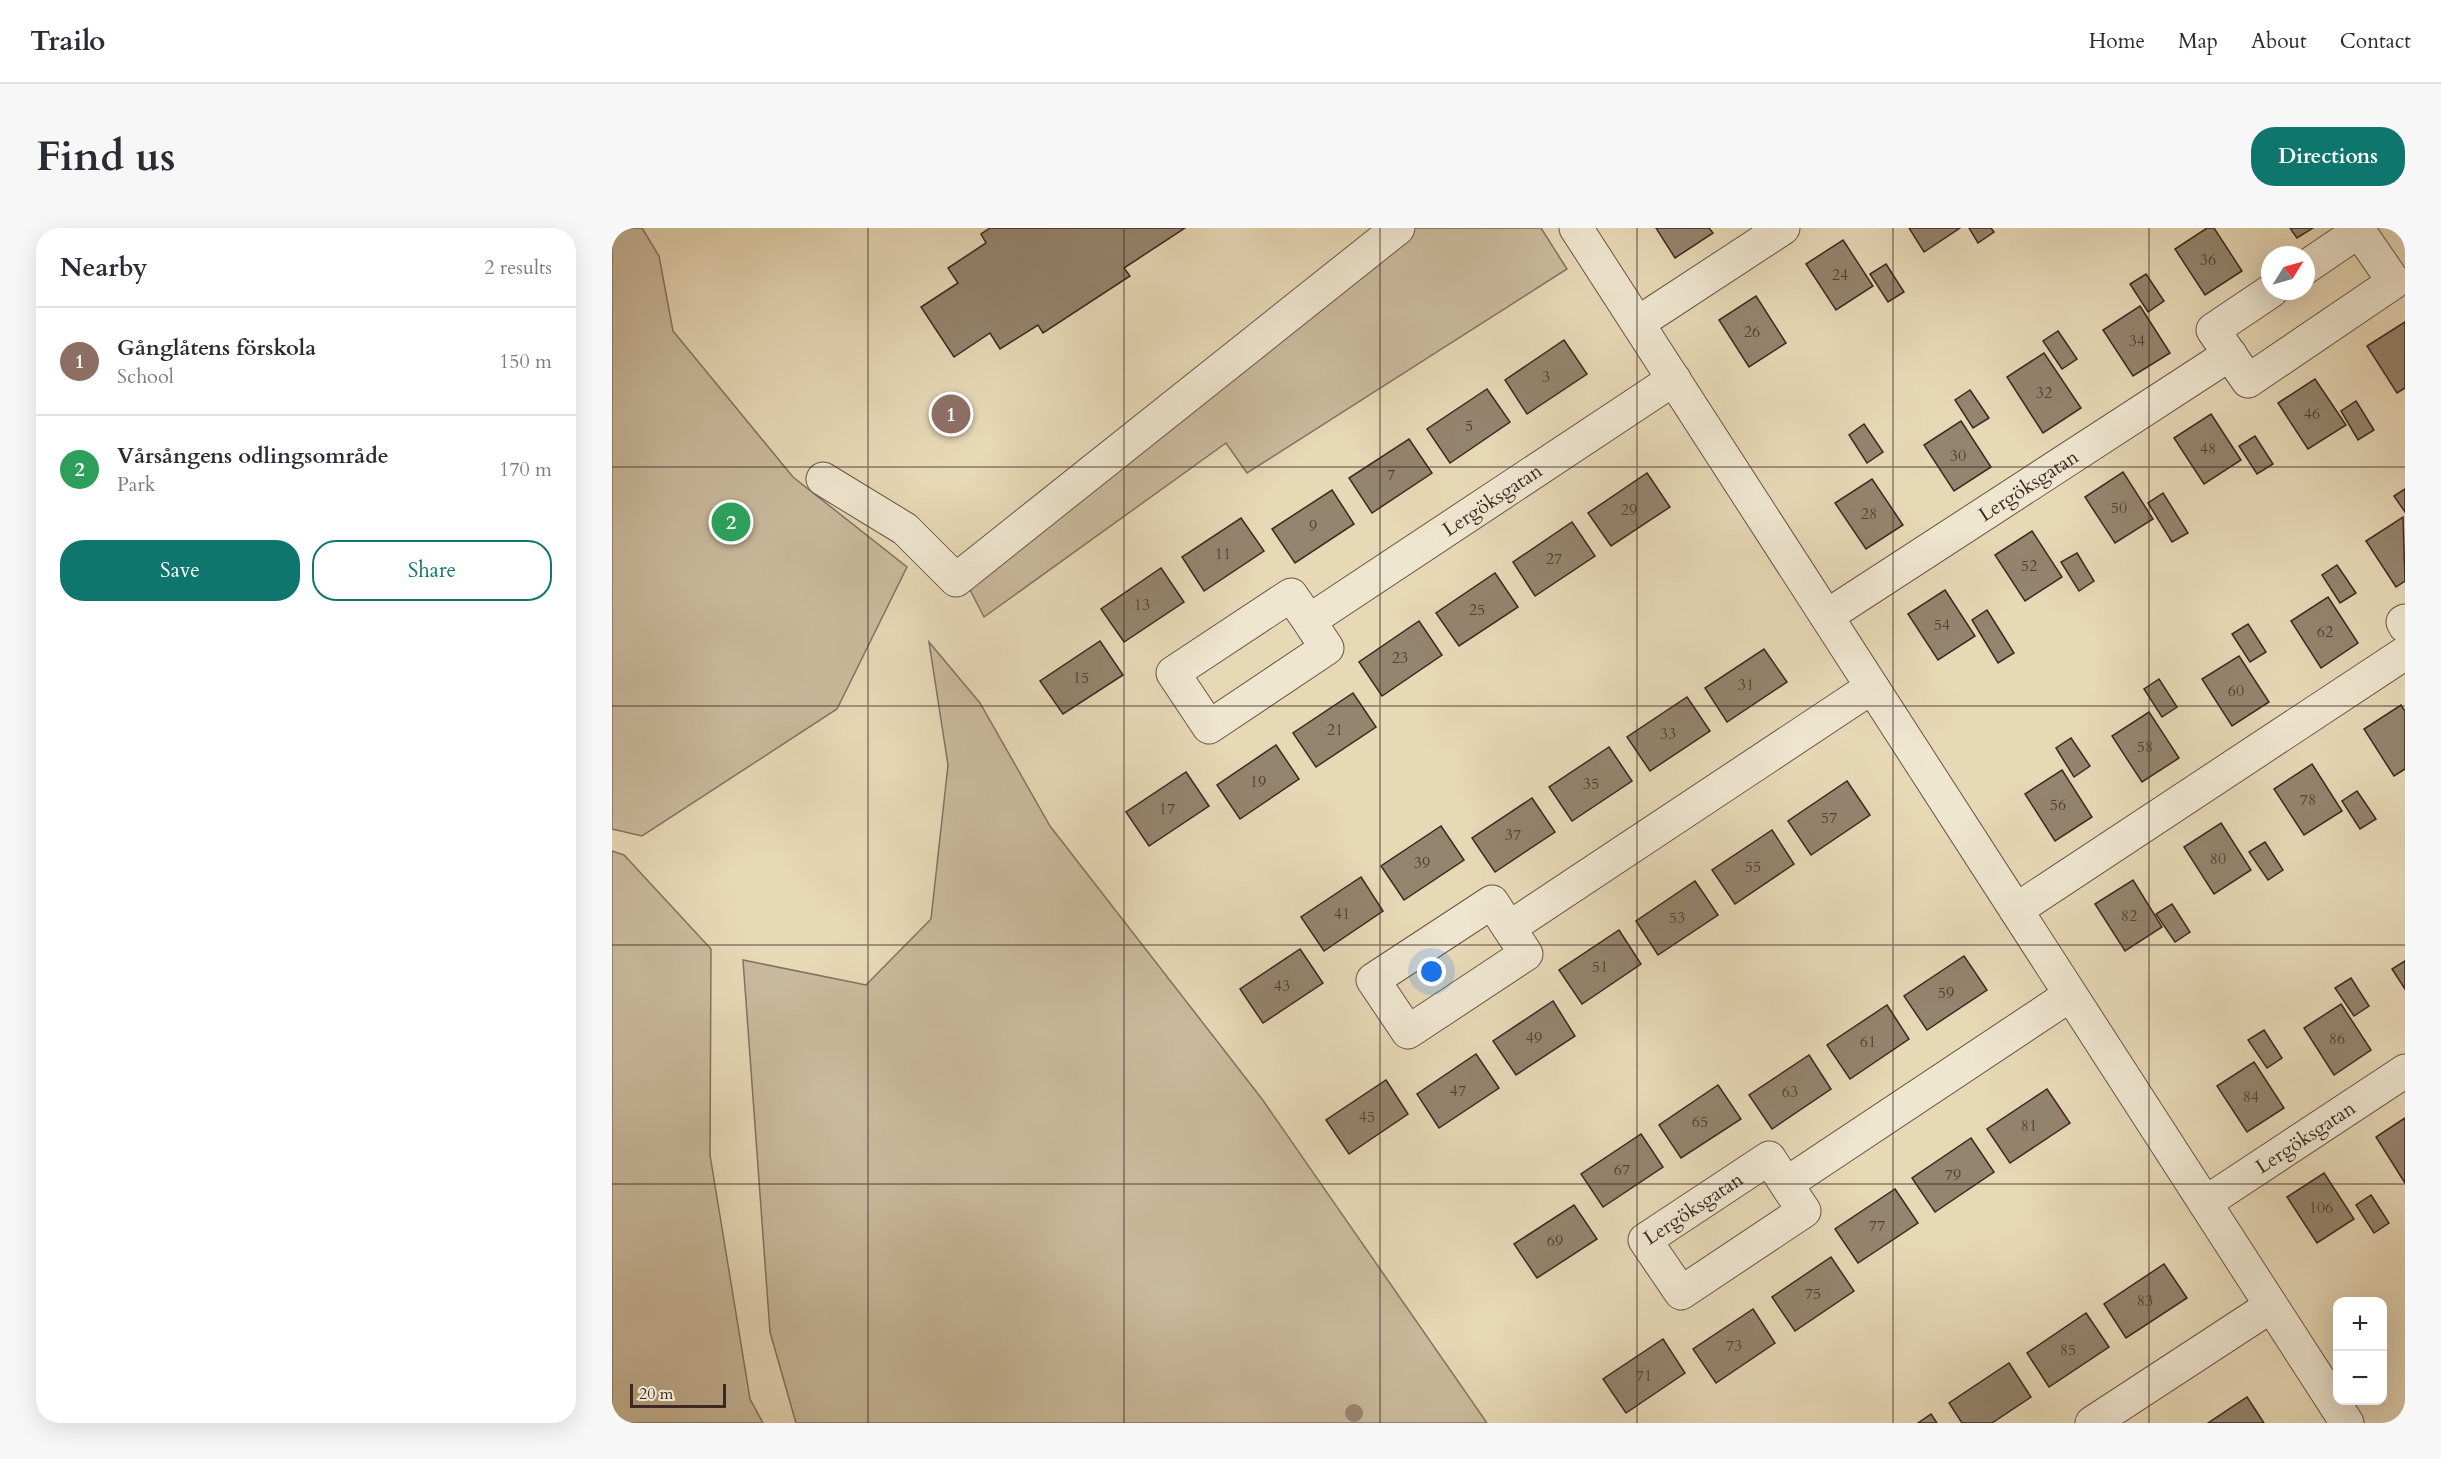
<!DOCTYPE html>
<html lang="en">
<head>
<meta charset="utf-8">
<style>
  body { margin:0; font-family:Cardo,serif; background:#f7f7f7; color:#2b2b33 }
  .controls { position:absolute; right:18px; bottom:18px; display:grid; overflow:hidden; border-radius:12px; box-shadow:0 6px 24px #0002 }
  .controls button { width:54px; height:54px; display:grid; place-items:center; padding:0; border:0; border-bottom:2px solid #e1e1e2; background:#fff; color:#2b2b33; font:30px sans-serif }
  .compass { position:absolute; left:1649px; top:18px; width:54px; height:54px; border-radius:50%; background:#fff; box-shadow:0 6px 24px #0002; rotate:53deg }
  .scale { position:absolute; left:18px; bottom:15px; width:96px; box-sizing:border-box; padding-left:6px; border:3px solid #3d2921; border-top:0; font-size:16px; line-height:21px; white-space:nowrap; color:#3d2921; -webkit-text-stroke:4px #efe6d0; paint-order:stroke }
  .you { position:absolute; left:820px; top:744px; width:21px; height:21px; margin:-15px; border:4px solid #fff; border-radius:50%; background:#1a73e8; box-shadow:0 0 0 9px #1a73e833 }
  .badge { display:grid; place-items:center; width:39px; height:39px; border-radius:50%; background:#0f766e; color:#fff; font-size:20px; font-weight:700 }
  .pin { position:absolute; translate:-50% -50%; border:3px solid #fff; box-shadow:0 2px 6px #0006 }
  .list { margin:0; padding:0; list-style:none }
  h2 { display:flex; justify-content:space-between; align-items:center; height:78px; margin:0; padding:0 24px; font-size:26px }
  h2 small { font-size:20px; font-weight:400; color:#7c7c81 }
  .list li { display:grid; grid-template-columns:39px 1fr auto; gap:18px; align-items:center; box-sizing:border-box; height:108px; padding:0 24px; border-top:2px solid #e1e1e2 }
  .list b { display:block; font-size:22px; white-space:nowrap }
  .list p { margin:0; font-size:20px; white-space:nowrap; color:#7c7c81 }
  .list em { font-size:20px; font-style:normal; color:#7c7c81 }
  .actions { display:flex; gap:12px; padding:18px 24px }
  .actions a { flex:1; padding:14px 0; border:2px solid #0f766e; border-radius:24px; text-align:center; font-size:21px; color:#0f766e }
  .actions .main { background:#0f766e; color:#fff }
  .map { position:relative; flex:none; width:1793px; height:1195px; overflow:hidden; border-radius:24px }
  header { display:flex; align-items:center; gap:36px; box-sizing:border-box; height:84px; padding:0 30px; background:#fff; border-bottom:2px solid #e1e1e2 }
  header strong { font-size:28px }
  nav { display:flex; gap:33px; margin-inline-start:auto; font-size:21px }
  .intro { display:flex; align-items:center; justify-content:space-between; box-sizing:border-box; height:144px; padding:0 36px }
  h1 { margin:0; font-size:42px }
  .button { padding:15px 27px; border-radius:24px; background:#0f766e; color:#fff; font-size:21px; font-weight:700 }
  main { display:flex; gap:36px; padding:0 36px }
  aside { flex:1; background:#fff; border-radius:24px; box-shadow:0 6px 24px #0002 }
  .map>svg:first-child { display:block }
  .green { fill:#caba9d; stroke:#84725f; stroke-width:1.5 }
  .building { fill:#95846e; stroke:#3d2921; stroke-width:1.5 }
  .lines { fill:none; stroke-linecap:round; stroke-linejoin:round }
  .street-casing { stroke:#685546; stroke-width:35 }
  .street { stroke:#efe6d0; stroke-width:33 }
  .tree { fill:#998872 }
  .grid { fill:none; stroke:#3d2921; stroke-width:1.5; stroke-opacity:0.55 }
  .labels { text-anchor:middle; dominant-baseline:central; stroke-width:4.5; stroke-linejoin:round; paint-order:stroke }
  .number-label { font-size:16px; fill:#534034 }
  .street-label { font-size:20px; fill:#3d2921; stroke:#efe6d0 }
</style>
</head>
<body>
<header>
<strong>Trailo</strong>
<nav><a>Home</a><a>Map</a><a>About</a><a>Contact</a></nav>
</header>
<div class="intro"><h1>Find us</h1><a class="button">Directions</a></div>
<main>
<aside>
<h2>Nearby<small>2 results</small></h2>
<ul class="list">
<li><span class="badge" style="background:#8d6e63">1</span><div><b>Gånglåtens förskola</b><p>School</p></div><em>150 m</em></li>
<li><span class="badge" style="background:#2e9e5b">2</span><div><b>Vårsångens odlingsområde</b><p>Park</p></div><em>170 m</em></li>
</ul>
<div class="actions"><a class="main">Save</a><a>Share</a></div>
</aside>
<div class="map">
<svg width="1793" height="1195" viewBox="0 0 1793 1195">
  <rect width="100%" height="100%" fill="#e7d8b6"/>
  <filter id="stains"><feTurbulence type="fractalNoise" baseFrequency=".00333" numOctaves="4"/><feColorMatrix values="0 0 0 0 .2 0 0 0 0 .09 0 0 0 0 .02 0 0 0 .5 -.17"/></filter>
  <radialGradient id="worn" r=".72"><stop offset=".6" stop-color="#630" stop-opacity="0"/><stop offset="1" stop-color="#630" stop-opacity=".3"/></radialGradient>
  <!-- green -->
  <g class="green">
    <polygon points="0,0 30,0 47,28 61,103 181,249 295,339 225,481 30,608 0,601"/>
    <polygon points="801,0 929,0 955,41 635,245 614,215 372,389 353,352"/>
    <polygon points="317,414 368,475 438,598 650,871 875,1195 184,1195 158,1104 131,732 254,757 319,691 336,537"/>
    <polygon points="0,623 12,627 99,721 98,927 138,1171 151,1195 0,1195"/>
  </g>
  <!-- building -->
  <g class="building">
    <polygon points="378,0 573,0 512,40 518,48 431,105 426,97 388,121 378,105 342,129 309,79 346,55 336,40 374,15 369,6"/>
    <polygon points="1044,0 1097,0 1101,5 1063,30"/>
    <polygon points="1297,0 1348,0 1312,24"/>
    <polygon points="1357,0 1379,0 1382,4 1366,15"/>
    <polygon points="1595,0 1602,0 1630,43 1593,67 1563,21"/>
    <polygon points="1678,0 1701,0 1685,10"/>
    <polygon points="1231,12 1261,58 1224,82 1194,36"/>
    <polygon points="1274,36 1292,64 1276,74 1258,46"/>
    <polygon points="1534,46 1552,73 1536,84 1518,56"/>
    <polygon points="1144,68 1174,115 1137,139 1107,92"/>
    <polygon points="1528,78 1558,125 1521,148 1491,102"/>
    <polygon points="1793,94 1793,160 1785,165 1755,118"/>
    <polygon points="1446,103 1465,131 1450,141 1431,113"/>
    <polygon points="952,112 975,146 915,186 893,152"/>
    <polygon points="1432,125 1469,180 1431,205 1395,149"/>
    <polygon points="1703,151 1734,197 1696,221 1666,175"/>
    <polygon points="875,161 898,194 838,235 815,201"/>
    <polygon points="1358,162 1377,190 1361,200 1343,172"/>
    <polygon points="1744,173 1762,202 1746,212 1729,183"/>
    <polygon points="1599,186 1629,232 1592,256 1562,210"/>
    <polygon points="1349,193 1379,239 1342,263 1312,217"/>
    <polygon points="1252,196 1271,224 1255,235 1237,207"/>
    <polygon points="1643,208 1661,236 1645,246 1627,218"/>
    <polygon points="797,211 820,245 760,285 737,250"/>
    <polygon points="1511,244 1541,291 1503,315 1473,269"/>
    <polygon points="1035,245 1058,279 999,318 976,285"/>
    <polygon points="1260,251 1291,297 1254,321 1223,275"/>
    <polygon points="1793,261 1793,284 1782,268"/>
    <polygon points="720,262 742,296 683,335 660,301"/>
    <polygon points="1551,265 1576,305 1560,314 1536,275"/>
    <polygon points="1791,289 1793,353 1784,359 1754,313"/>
    <polygon points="629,290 652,323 592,363 570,329"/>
    <polygon points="960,294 983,328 923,368 901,334"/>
    <polygon points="1420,303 1450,349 1413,373 1383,327"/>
    <polygon points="1465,325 1482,353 1467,363 1449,334"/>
    <polygon points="1725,337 1744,365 1728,375 1710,347"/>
    <polygon points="549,340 572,374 512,414 489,381"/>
    <polygon points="883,345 906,379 847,418 824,385"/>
    <polygon points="1333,362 1363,408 1326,432 1296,386"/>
    <polygon points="1716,369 1746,415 1709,440 1679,393"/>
    <polygon points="1375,382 1402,425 1386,435 1360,392"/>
    <polygon points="807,393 830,427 770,468 747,434"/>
    <polygon points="1636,396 1654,424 1638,434 1620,406"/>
    <polygon points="488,413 511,447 451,486 428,453"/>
    <polygon points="1152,421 1175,454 1115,494 1093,460"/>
    <polygon points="1627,428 1657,474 1620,498 1590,451"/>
    <polygon points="1547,451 1565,479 1550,489 1532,461"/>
    <polygon points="741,465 764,499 704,539 681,505"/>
    <polygon points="1075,469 1098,503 1038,543 1015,509"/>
    <polygon points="1789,477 1793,483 1793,541 1782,548 1752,501"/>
    <polygon points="1537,484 1567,530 1530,554 1500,508"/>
    <polygon points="1459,510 1478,538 1462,549 1444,520"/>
    <polygon points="664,517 687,551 628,591 605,557"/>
    <polygon points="997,519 1020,553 960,593 937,559"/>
    <polygon points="1700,536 1730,583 1692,607 1662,561"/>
    <polygon points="1450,542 1480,589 1443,613 1413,566"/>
    <polygon points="574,544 597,578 537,618 514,584"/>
    <polygon points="1235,553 1258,587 1199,627 1176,593"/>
    <polygon points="1745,563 1764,591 1748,601 1730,573"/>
    <polygon points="920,570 943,604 883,644 860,610"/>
    <polygon points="1609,595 1639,642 1602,666 1572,619"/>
    <polygon points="829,598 852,632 792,672 769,638"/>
    <polygon points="1160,602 1182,636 1123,676 1100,642"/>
    <polygon points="1653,614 1671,642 1656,652 1637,624"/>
    <polygon points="749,649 771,683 712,723 689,689"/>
    <polygon points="1521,652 1550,699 1513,723 1483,676"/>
    <polygon points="1083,653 1106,687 1046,727 1024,693"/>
    <polygon points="1560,676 1578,704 1563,714 1544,686"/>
    <polygon points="1007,702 1029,736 970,776 947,742"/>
    <polygon points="688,721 711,755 651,795 628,761"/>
    <polygon points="1352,728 1375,762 1315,802 1292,768"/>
    <polygon points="1793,733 1793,761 1780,741"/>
    <polygon points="1739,750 1757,778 1742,788 1723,760"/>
    <polygon points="941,773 963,808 904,847 881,813"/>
    <polygon points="1729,776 1759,822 1722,847 1692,800"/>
    <polygon points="1275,777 1297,811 1238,851 1215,817"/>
    <polygon points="1652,802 1670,830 1655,840 1636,812"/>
    <polygon points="864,826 887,860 827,900 805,866"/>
    <polygon points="1197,827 1219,861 1160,901 1137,867"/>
    <polygon points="1642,834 1672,880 1635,904 1605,858"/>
    <polygon points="774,852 796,886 737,926 714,892"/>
    <polygon points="1106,857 1129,891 1069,930 1047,897"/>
    <polygon points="1435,861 1458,895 1398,935 1375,901"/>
    <polygon points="1793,890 1793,955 1764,909"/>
    <polygon points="1029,906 1051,939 991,979 969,946"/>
    <polygon points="1359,910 1382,944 1323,984 1300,950"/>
    <polygon points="1712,945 1742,991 1705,1015 1675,969"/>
    <polygon points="1283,961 1306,995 1246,1035 1223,1001"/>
    <polygon points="1759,967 1777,995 1762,1005 1744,977"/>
    <polygon points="962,977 985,1011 925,1050 902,1016"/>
    <polygon points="1219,1029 1242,1063 1183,1103 1160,1069"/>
    <polygon points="1552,1036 1575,1070 1514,1110 1492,1076"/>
    <polygon points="1141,1081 1163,1115 1104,1155 1081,1121"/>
    <polygon points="1474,1085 1497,1119 1437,1159 1415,1125"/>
    <polygon points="1051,1111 1073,1145 1014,1185 991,1151"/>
    <polygon points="1397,1135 1419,1169 1380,1195 1350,1195 1337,1175"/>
    <polygon points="1635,1169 1652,1195 1596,1195"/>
    <polygon points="1319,1186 1325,1195 1306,1195"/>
  </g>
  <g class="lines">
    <defs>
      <g id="street">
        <polyline points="964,0 1735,1195"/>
        <polyline points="1659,63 1601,102 1636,153 1782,54 1747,3 1694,39"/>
        <polyline points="1026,95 1171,0"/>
        <polyline points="211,251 293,301 344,352 786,0"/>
        <path id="s1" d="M1215,388L1618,126"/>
        <path id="s2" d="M697,393L715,420L597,499L561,445L679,367L697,393L1062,151"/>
        <polyline points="1793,393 1791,394 1793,398"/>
        <polyline points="1404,682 1793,425"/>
        <polyline points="897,700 914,726 796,804 761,752 880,674 897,700 1260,459"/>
        <path id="s3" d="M1174,956L1192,983L1069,1065L1033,1012L1157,930L1174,956L1458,767"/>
        <path id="s4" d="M1593,975L1793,843"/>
        <polyline points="1480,1195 1659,1078"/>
      </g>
    </defs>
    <!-- street casing -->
    <use href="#street" class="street-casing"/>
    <!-- street -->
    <use href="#street" class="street"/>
  </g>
  <!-- trees -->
  <circle class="tree" cx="742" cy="1185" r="9"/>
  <!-- grid -->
  <path class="grid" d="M256,0V1195M512,0V1195M768,0V1195M1025,0V1195M1281,0V1195M1537,0V1195M0,239H1793M0,478H1793M0,717H1793M0,956H1793"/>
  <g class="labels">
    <!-- number labels -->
    <g class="number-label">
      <text x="1596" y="32">36</text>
      <text x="1228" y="47">24</text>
      <text x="1140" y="104">26</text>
      <text x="1525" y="113">34</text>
      <text x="934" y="149">3</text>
      <text x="1432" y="165">32</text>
      <text x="1700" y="186">46</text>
      <text x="857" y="198">5</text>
      <text x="1596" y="221">48</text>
      <text x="1346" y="228">30</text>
      <text x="779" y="247">7</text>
      <text x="1507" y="280">50</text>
      <text x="1017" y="282">29</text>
      <text x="1257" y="286">28</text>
      <text x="701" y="298">9</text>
      <text x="611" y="326">11</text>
      <text x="942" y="331">27</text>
      <text x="1417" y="338">52</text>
      <text x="530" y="377">13</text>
      <text x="865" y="382">25</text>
      <text x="1330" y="397">54</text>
      <text x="1713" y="404">62</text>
      <text x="788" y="430">23</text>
      <text x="469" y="450">15</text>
      <text x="1134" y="457">31</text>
      <text x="1624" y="463">60</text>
      <text x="723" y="502">21</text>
      <text x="1056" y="506">33</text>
      <text x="1533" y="519">58</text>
      <text x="646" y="554">19</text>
      <text x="979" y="556">35</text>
      <text x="1696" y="572">78</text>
      <text x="1446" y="577">56</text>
      <text x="555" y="581">17</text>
      <text x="1217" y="590">57</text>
      <text x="901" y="607">37</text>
      <text x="1606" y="631">80</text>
      <text x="810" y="635">39</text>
      <text x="1141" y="639">55</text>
      <text x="730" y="686">41</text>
      <text x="1517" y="688">82</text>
      <text x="1065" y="690">53</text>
      <text x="988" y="739">51</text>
      <text x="670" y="758">43</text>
      <text x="1334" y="765">59</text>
      <text x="922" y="810">49</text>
      <text x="1725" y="811">86</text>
      <text x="1256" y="814">61</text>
      <text x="846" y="863">47</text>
      <text x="1178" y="864">63</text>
      <text x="1639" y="869">84</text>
      <text x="755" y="889">45</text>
      <text x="1088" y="894">65</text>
      <text x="1417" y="898">81</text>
      <text x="1010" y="942">67</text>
      <text x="1341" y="947">79</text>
      <text x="1709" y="980">106</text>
      <text x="1265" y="998">77</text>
      <text x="943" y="1013">69</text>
      <text x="1201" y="1066">75</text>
      <text x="1533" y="1073">83</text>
      <text x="1122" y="1118">73</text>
      <text x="1456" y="1122">85</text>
      <text x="1032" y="1148">71</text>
    </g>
    <!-- street labels -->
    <g class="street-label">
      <text stroke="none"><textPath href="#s1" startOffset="240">Lergöksgatan</textPath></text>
      <text stroke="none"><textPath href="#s2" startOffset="632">Lergöksgatan</textPath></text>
      <text stroke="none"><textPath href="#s4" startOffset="120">Lergöksgatan</textPath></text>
      <text stroke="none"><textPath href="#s3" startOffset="302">Lergöksgatan</textPath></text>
    </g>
  </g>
  <rect width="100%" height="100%" filter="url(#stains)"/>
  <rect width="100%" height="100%" fill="url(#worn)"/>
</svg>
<div class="controls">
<button>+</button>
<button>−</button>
</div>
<svg class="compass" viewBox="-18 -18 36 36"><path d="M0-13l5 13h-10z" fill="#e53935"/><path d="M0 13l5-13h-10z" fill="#7c7c81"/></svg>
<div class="scale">20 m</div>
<div class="you"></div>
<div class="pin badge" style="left:339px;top:186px;background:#8d6e63">1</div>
<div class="pin badge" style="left:119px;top:294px;background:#2e9e5b">2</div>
</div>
</main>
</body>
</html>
